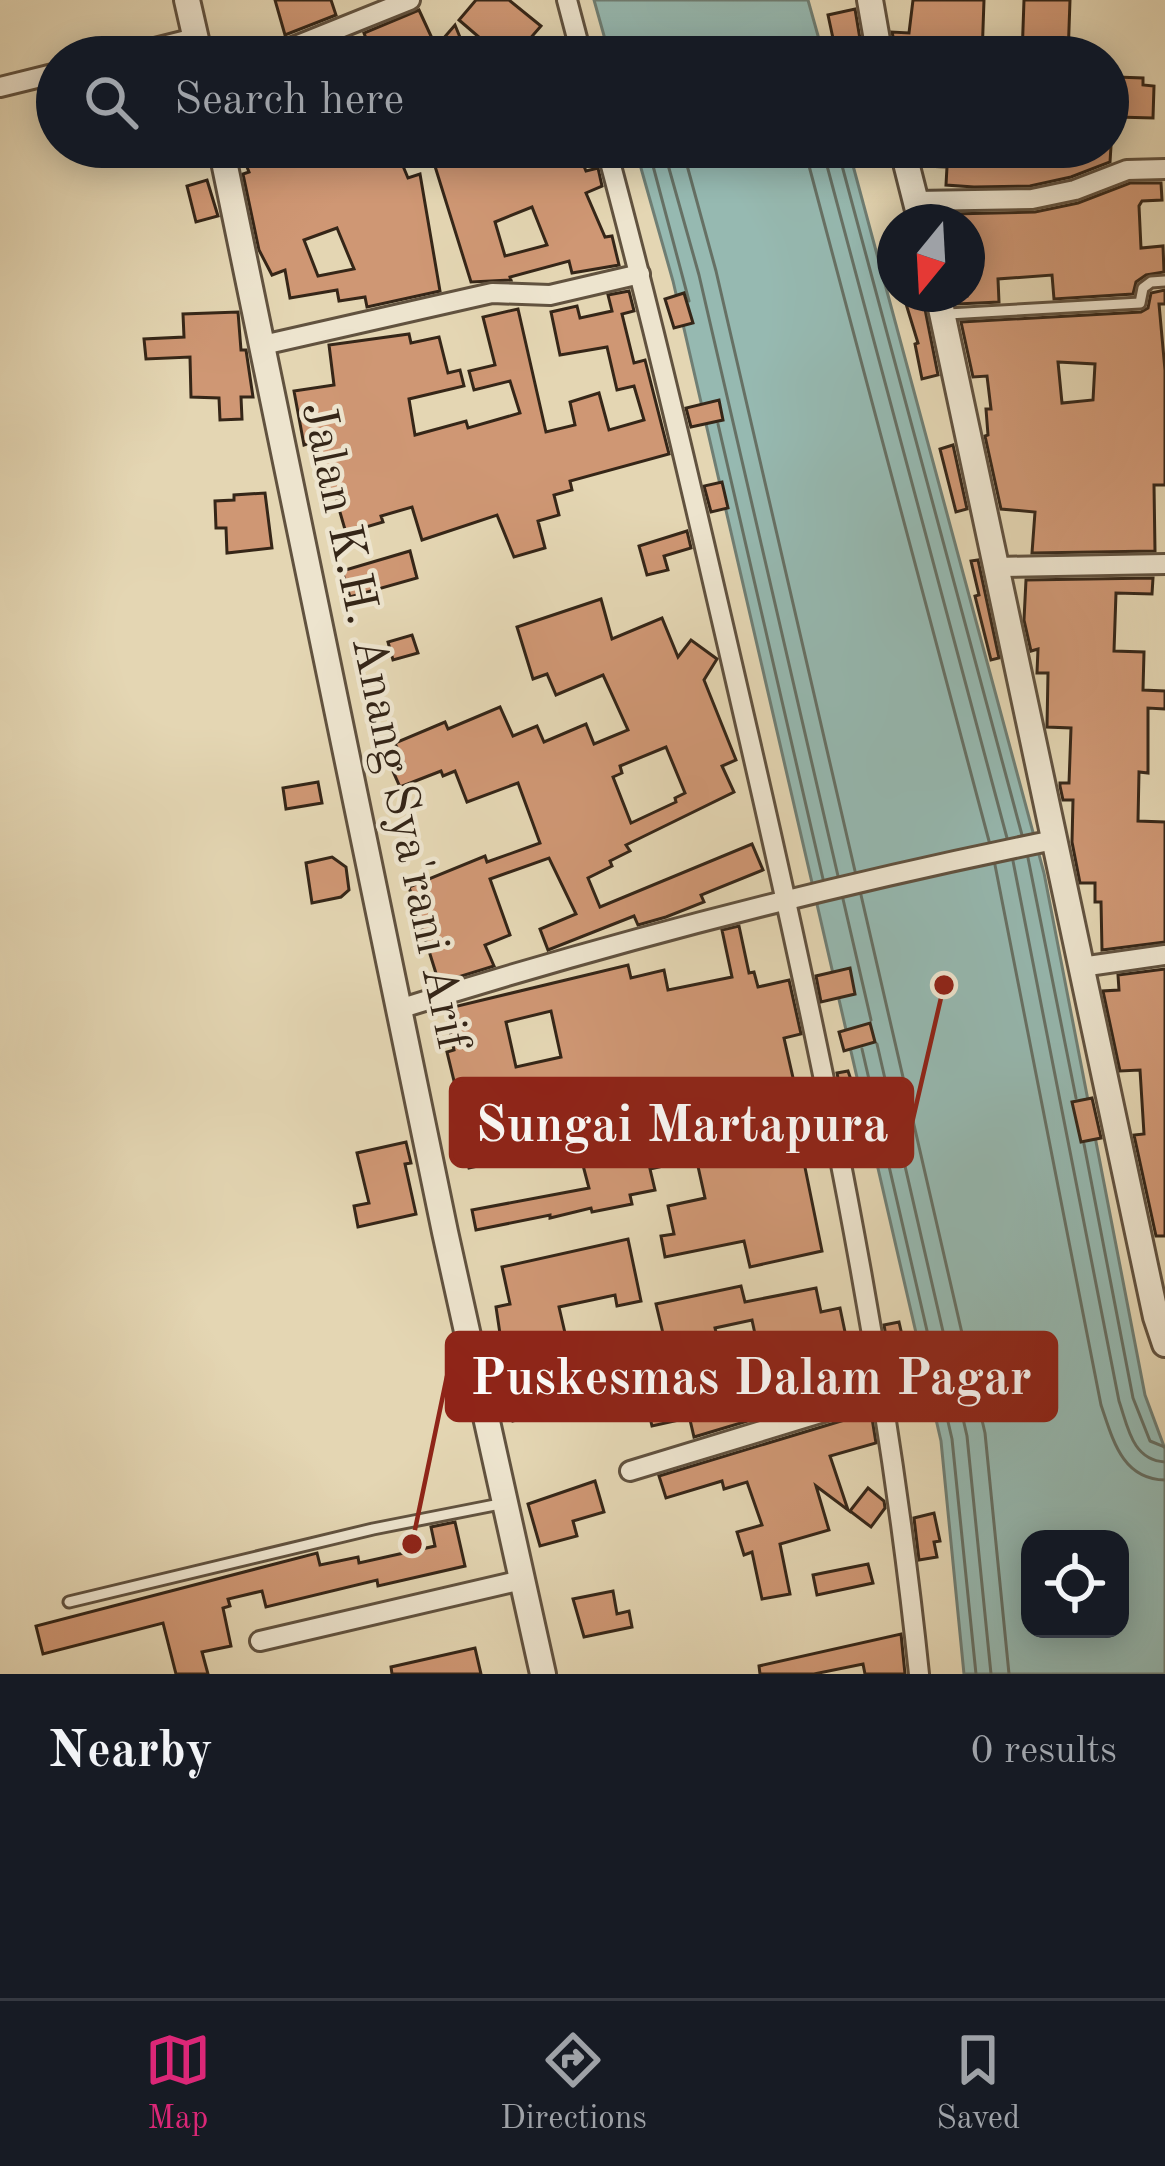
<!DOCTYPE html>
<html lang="en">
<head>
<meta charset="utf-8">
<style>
  body { margin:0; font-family:"Old Standard TT",serif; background:#242831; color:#f1f3f6 }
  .controls { position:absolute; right:36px; bottom:36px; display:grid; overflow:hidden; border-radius:24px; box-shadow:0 6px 30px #0003 }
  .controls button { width:108px; height:108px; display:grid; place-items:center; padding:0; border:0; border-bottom:3px solid #363941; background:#171b24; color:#f1f3f6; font:60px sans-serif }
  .compass { position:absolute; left:877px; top:204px; width:108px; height:108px; border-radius:50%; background:#171b24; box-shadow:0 6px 30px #0003; rotate:198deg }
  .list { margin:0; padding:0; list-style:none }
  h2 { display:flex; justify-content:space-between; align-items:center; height:156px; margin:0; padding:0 48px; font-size:51px }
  h2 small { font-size:39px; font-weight:400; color:#9ea1a6 }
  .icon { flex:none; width:66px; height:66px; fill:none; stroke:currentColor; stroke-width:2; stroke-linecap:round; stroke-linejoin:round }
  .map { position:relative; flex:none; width:1165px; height:1674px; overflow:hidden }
  .search { position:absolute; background:#171b24; box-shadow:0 6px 30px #0003; left:36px; right:36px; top:36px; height:132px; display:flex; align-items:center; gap:30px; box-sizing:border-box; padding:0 42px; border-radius:66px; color:#9ea1a6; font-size:45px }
  .sheet { height:324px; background:#171b24 }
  nav { display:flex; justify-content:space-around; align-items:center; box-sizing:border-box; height:168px; border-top:3px solid #363941; background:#171b24; font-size:33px; color:#9ea1a6 }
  nav a { display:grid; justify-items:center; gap:6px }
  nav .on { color:#db2777 }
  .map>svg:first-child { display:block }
  .water { fill:#96b9b1; stroke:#6f7e74; stroke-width:3; fill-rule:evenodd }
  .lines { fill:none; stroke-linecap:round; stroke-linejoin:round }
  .shore { stroke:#667064; stroke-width:3 }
  .building { fill:#cf9774; stroke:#352618; stroke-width:3; fill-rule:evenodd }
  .service-casing { stroke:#61523f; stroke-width:15 }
  .minor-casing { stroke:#61523f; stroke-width:24 }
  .tertiary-casing { stroke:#61523f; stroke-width:30 }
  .service { stroke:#ede4ce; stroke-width:9 }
  .minor { stroke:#ede4ce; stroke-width:18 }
  .tertiary { stroke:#ede4ce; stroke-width:24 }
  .labels { text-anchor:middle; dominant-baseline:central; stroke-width:9; stroke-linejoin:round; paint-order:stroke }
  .street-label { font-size:48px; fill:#352618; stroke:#ede4ce }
  .leader { fill:none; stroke:#8f2418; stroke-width:4.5 }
  .callout-dot { fill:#8f2418; stroke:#ede4ce; stroke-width:4.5 }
  .callout { fill:#8f2418; stroke:#8f2418; stroke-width:4.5 }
  .callout-label { font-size:51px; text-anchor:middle; font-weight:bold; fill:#fff }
</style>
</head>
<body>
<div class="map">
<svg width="1165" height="1674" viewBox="0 0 1165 1674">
  <rect width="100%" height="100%" fill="#e4d6b3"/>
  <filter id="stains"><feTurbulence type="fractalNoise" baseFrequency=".00167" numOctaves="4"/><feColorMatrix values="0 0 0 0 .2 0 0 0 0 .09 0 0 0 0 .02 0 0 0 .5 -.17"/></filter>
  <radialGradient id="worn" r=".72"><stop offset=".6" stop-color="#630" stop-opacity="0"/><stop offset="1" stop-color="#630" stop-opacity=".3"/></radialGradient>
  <!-- water -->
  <g class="water">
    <polygon points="594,0 808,0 824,57 610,57"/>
    <path d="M635,147H848L1044,873L1145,1395L1165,1449V1674H964L941,1441L673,281ZM1030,1539H1120V1629H1030Z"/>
  </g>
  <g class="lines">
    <!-- shore -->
    <g class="shore">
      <polyline points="648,147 689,301"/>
      <polyline points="663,147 699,275 838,876"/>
      <polyline points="682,147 716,271 855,871"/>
      <polyline points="804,147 989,841"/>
      <polyline points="822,147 1007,838"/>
      <polyline points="837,147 1022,835"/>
      <polyline points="718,424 823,879"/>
      <polyline points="1028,858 1076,1098"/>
      <path d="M1013,861L1119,1401C1128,1427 1132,1460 1165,1462"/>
      <path d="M995,865L1101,1405C1113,1440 1122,1479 1165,1480"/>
      <polyline points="861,895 985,1433 1009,1674"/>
      <polyline points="843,899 871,1020"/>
      <polyline points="877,1044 967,1436 991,1674"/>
      <polyline points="862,1049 952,1439 976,1674"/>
      <polyline points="1084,1144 1133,1398 1150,1441 1165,1447"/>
    </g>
  </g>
  <!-- building -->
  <g class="building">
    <polygon points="275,0 331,0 336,15 285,35"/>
    <polygon points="476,0 509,0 541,26 514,57 502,57 459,20"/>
    <polygon points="913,0 984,0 982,57 921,57 922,51 896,50 892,32 909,33"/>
    <polygon points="1024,0 1070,0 1068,57 1022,57"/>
    <polygon points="855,9 863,57 837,57 828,15"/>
    <polygon points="419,10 436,47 455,25 468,57 373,57 364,33"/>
    <polygon points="1116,77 1143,78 1143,85 1154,86 1153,118 1117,117"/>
    <polygon points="1111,146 1110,162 1071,177 1030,186 974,187 946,185 947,167 924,166 919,147 1031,152 1030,160"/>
    <path d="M254,147H319L324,158L353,147H395L408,178L420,174L440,291L367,307L365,297L339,301L337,290L290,298L285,270L272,275L259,250L243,174L249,172L241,152ZM337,228L354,269L318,276L304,240Z"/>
    <path d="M429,147H576L586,171L598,168L602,186L586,193L605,237L612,236L619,265L572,273L569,261L510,277L511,280L471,282ZM532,207L547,245L505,256L495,222Z"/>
    <polygon points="207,180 218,216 196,222 187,186"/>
    <polygon points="1130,183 1161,183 1162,200 1142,201 1139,206 1141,248 1163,246 1164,272 1146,275 1136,282 1133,294 1054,299 1052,275 998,279 999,302 957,304 955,296 967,296 967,222 944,222 951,214 1035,212 1078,203"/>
    <path d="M1165,290V304H1159L1165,370V485H1154L1155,551L1032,553L1035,512L1001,509L985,436L988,435L986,409H991L987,376L973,377L961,322L1141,312L1148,308L1151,293ZM1058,362L1095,364L1093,400L1062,403Z"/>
    <polygon points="629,291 634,311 622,314 634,363 645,360 669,454 570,481 572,490 554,495 559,515 538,521 545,548 514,557 497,515 422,540 412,507 381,516 383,522 346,533 335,495 325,498 313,442 304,445 294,391 334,385 329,345 409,334 411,343 439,337 448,373 460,370 464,386 409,399 415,435 466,421 468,428 520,413 510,381 474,390 469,371 495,365 483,317 518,309 546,432 575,425 570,402 599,393 609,430 644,420 634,386 617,390 607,347 560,355 551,312 577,306 580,318 612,311 608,295"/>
    <polygon points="684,293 693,323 674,328 665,299"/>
    <polygon points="903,294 922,294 938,375 922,379 915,344 918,343"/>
    <polygon points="238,312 241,350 246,350 253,397 241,397 242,419 220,420 219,398 191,397 190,357 146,359 144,339 184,337 183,314"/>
    <polygon points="719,400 723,420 691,427 686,408"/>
    <polygon points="953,445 967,509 956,512 940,449"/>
    <polygon points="722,482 728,508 711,512 704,486"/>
    <polygon points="265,493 272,548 227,553 226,528 216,528 215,501 234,500 234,495"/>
    <polygon points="687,531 691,548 664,556 668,570 647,575 639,546"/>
    <polygon points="410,551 417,578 350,597 342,571"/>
    <polygon points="978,560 999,658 991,660 975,596 979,595 971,561"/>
    <polygon points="1153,578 1152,594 1116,593 1114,651 1144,652 1143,690 1165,691 1165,709 1148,708 1148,773 1139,772 1138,821 1165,822 1165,942 1102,950 1101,902 1095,902 1095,883 1080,883 1072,842 1073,800 1063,800 1060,786 1060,783 1069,783 1071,728 1047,727 1048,673 1037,673 1038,649 1031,651 1024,620 1026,580"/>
    <path d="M601,599L612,639L662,618L678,657L691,640L717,659L704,680L736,760L722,766L734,792L626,845L630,851L610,861L612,866L588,878L600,907L752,844L763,870L701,895L704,902L666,917L638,925L634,916L548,950L540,929L576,914L549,858L490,879L510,935L485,945L494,966L439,983L409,887L485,856L487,862L540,843L518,783L467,802L455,771L443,776L441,771L400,787L392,769L404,764L395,743L445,722L448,729L500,707L513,736L537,726L544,742L586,724L594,744L628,730L603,675L556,695L547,674L533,679L517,627ZM666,747L685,793L675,798L676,802L631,823L613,777L622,773L620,766Z"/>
    <polygon points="412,635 418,653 393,660 388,642"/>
    <polygon points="318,782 322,803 286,809 283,788"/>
    <polygon points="332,857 346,867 349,890 341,897 312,903 306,863"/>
    <path d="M739,926L749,973L754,972L758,987L789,980L801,1034L784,1038L794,1082L810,1079L820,1129L798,1133L822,1251L750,1267L744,1241L665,1257L661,1236L674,1234L668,1206L705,1198L697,1162L690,1160L650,1169L655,1190L630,1195L632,1204L592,1212L591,1208L550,1218V1215L476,1230L472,1210L589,1188L575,1135L522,1145L524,1156L469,1168L461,1133L471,1131L461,1083L455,1085L447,1052L454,1050L445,1009L628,965L631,978L664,970L668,990L732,977L722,930ZM551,1011L561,1057L516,1067L506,1022Z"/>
    <polygon points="850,968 855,994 821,1002 816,976"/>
    <polygon points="1165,969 1165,1236 1156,1236 1134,1135 1144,1134 1140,1070 1120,1071 1103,991 1119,990 1118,975"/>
    <polygon points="870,1023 875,1042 844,1051 839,1032"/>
    <polygon points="848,1071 863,1115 846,1119 837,1073"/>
    <polygon points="1092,1098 1101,1138 1081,1142 1072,1102"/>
    <polygon points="406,1142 411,1163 405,1164 416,1214 358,1227 354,1206 369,1203 357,1153"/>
    <polygon points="628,1239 641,1301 617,1306 615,1295 559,1307 568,1346 521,1356 529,1391 537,1389 543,1414 513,1421 496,1307 510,1304 502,1267"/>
    <polygon points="741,1286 745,1302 816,1288 821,1312 840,1308 845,1332 838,1334 848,1377 756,1396 761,1417 694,1437 687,1407 715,1401 709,1373 761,1362 752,1320 715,1328 723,1362 673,1372 683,1419 652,1426 645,1397 624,1402 619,1378 656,1370 650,1351 666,1346 656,1304"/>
    <polygon points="899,1322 904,1344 888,1348 884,1325"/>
    <polygon points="871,1412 876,1443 830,1456 848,1510 816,1486 829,1530 780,1544 790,1594 762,1599 752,1552 744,1555 737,1532 762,1525 747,1482 724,1489 722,1481 666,1498 659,1476"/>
    <polygon points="595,1481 604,1512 573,1521 577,1536 540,1546 528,1504"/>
    <polygon points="868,1488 884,1501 885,1508 871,1527 850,1511"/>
    <polygon points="934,1513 940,1541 934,1542 937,1557 919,1560 914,1518"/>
    <polygon points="455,1522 465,1566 378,1586 377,1580 266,1607 262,1591 228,1599 230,1606 223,1608 231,1646 202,1652 208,1674 176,1674 163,1623 43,1654 36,1626 317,1553 320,1565 358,1557 359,1563 435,1546 431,1527"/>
    <polygon points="868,1564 873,1583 817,1595 813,1575"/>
    <polygon points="613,1591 617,1614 629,1611 632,1627 584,1637 573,1599"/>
    <polygon points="901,1634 905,1674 865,1674 863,1664 814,1674 760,1674 759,1666"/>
    <polygon points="475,1648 481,1674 392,1674 391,1667"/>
  </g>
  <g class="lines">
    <defs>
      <g id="service">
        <polyline points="948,314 1140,303 1143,288 1151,282 1165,281"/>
        <polyline points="69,1602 373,1529 505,1503"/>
      </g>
      <g id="minor">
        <polyline points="567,0 582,57"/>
        <polyline points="119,57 195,38"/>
        <polyline points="268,57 410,0"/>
        <polyline points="0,87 57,73"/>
        <path d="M606,147C658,340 702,534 747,729C819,1041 886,1355 919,1674"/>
        <polyline points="916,201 1032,199 1075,190 1127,170 1165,169"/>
        <polyline points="263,345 492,293 550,295 640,274"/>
        <polyline points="997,567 1165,564"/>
        <polyline points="1081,967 1165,955"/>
        <path d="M399,1009C615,941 832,885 1054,840"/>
        <polyline points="630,1471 883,1394"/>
        <polyline points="260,1641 522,1580"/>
      </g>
      <g id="tertiary">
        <polyline points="187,0 200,57"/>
        <polyline points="870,0 880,57"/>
        <polyline points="221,147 445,1232 543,1674"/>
        <polyline points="902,147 921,222"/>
        <polyline points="938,294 1156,1317 1165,1344"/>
      </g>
    </defs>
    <!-- service casing -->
    <use href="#service" class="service-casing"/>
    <!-- minor casing -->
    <use href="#minor" class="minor-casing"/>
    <!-- tertiary casing -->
    <use href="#tertiary" class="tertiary-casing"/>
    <!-- service -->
    <use href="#service" class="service"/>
    <!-- minor -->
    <use href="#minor" class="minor"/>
    <!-- tertiary -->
    <use href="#tertiary" class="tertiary"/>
  </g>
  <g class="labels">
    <!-- street labels -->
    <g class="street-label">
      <text transform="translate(384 726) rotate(78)">Jalan K.H. Anang Sya'rani Arif</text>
    </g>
  </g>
  <!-- callouts -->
  <path class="leader" d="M944 985L912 1123M412 1544L447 1376"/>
  <g class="callout-dot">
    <circle cx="944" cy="985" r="12"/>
    <circle cx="412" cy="1544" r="12"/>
  </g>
  <g class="callout">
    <rect x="451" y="1079" width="461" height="87" rx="12"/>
    <rect x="447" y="1333" width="609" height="87" rx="12"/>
  </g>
  <g class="callout-label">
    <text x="682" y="1141">Sungai Martapura</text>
    <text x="751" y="1394">Puskesmas Dalam Pagar</text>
  </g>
  <rect width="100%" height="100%" filter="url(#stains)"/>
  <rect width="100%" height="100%" fill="url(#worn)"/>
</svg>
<div class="controls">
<button><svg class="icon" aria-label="locate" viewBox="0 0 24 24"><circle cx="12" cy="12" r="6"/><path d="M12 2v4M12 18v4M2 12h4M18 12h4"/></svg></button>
</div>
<svg class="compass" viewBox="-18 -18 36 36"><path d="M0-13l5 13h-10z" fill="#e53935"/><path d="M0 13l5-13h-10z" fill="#9ea1a6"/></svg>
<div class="search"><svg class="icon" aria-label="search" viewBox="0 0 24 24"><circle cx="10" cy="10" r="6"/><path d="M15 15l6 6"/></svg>Search here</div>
</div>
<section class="sheet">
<h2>Nearby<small>0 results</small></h2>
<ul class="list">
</ul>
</section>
<nav>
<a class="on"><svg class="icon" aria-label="map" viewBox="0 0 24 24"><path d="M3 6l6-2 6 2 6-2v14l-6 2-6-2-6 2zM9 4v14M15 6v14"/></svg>Map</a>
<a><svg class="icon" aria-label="directions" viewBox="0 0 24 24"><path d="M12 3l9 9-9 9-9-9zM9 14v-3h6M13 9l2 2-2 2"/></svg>Directions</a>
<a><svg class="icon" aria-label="saved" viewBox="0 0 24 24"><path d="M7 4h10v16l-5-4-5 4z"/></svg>Saved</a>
</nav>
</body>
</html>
